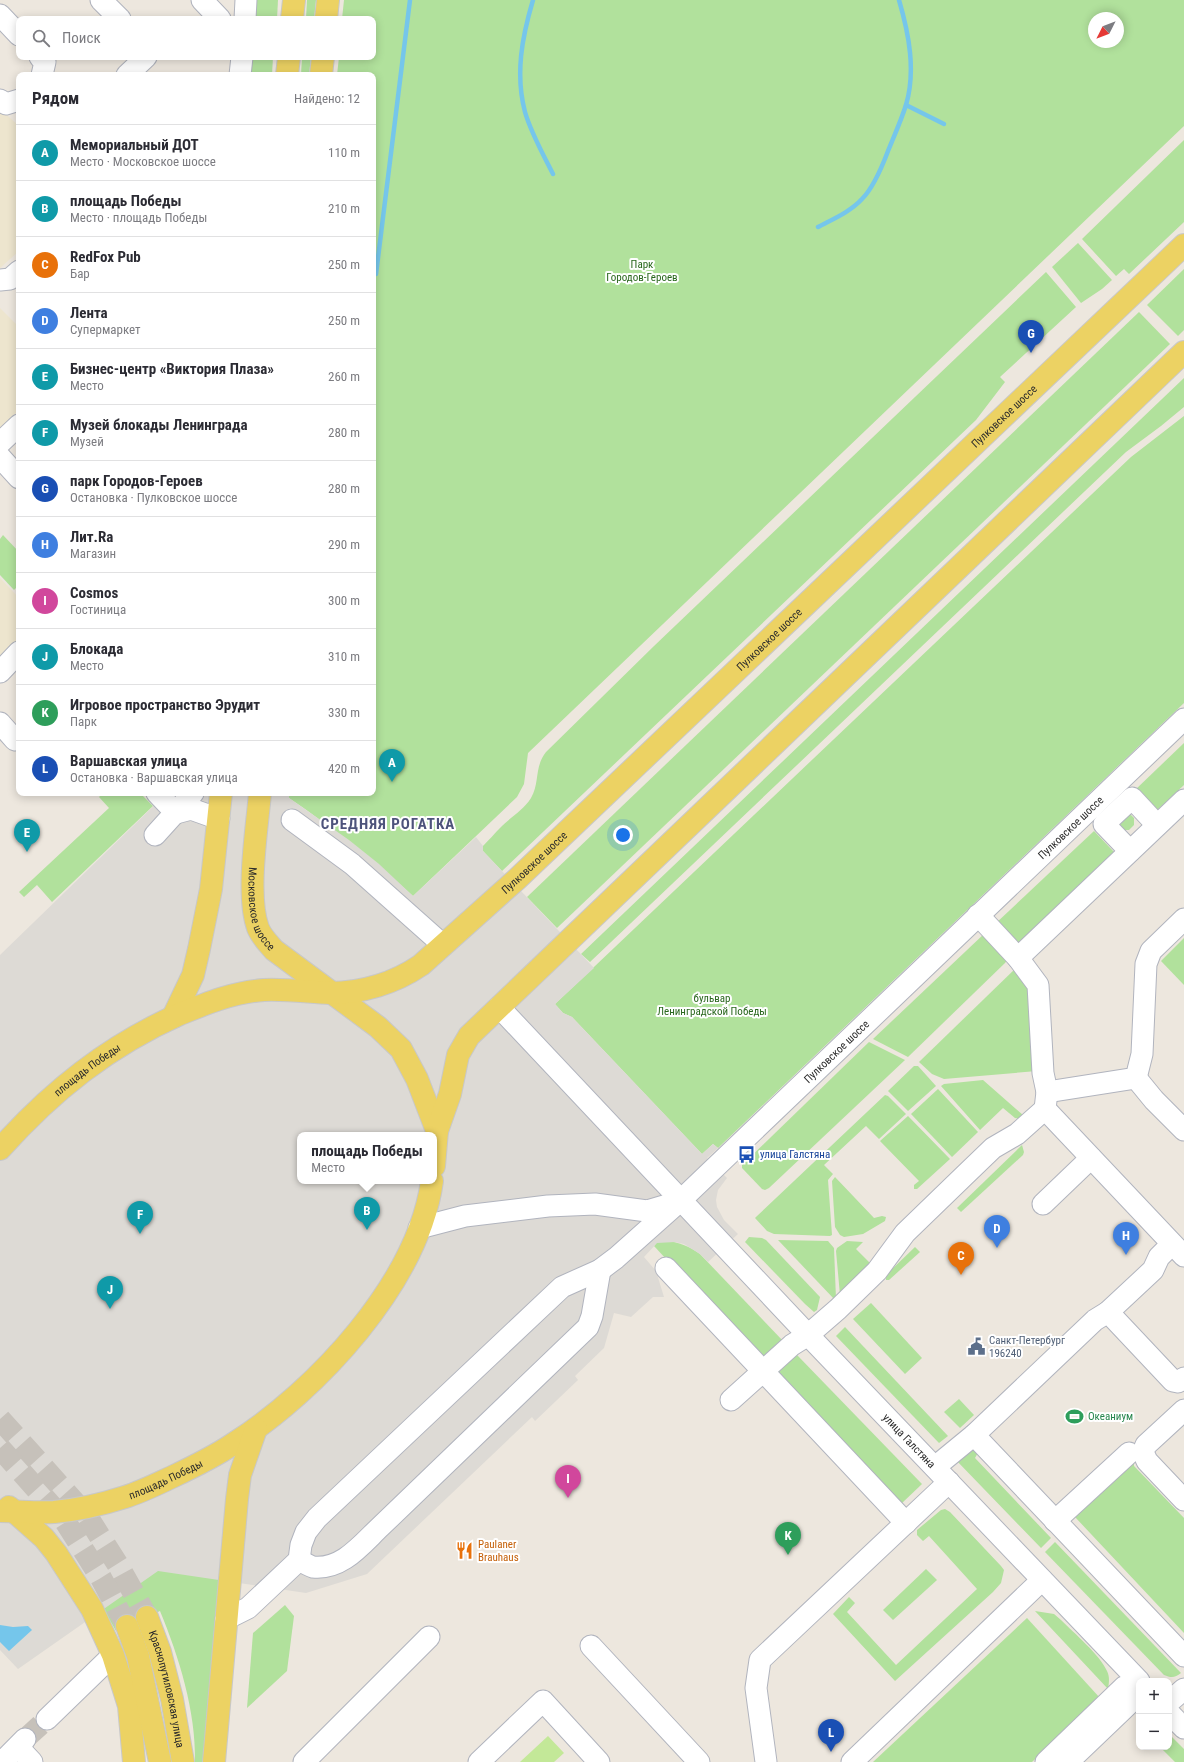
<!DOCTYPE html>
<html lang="ru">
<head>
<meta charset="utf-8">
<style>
  body { margin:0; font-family:"Roboto Condensed",sans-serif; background:#f2f2f3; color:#2b2b33 }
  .controls { position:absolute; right:12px; bottom:12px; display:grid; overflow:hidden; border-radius:8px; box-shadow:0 2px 10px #0003 }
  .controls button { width:36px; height:36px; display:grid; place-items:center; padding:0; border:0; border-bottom:1px solid #e1e1e2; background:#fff; color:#2b2b33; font:20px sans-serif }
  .compass { position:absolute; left:1088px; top:12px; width:36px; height:36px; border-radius:50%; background:#fff; box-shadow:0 2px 10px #0003; rotate:228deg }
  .you { position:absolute; left:623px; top:835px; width:14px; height:14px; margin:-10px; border:3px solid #fff; border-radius:50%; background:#1a73e8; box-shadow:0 0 0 6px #1a73e833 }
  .badge { display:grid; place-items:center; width:26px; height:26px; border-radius:50%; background:#435cf4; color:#fff; font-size:13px; font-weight:700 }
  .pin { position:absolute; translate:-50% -33px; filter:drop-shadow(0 1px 2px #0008) }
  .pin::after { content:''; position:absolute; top:21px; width:14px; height:12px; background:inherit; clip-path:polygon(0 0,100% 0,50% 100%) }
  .popup { position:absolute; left:297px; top:1132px; width:140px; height:52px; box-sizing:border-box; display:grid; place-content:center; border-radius:8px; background:#fff; filter:drop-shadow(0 1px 3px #0005); font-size:13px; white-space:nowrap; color:#7c7c81 }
  .popup b { font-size:15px; color:#2b2b33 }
  .popup::after { content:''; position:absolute; left:50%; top:100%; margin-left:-8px; border:8px solid transparent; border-top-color:#fff }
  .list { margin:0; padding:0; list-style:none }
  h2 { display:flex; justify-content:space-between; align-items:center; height:52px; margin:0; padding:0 16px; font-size:17px }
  h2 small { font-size:13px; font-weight:400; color:#7c7c81 }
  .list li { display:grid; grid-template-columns:26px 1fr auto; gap:12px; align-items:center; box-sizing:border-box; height:56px; padding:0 16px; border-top:1px solid #e1e1e2 }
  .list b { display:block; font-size:15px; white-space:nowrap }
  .list p { margin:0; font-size:13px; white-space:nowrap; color:#7c7c81 }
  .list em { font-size:13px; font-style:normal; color:#7c7c81 }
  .icon { flex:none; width:22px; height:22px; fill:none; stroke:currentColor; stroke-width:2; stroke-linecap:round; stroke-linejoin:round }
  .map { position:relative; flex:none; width:1184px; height:1762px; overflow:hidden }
  .search { position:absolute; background:#fff; box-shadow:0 2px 10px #0003; left:16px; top:16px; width:360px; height:44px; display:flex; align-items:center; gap:10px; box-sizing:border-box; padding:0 14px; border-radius:8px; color:#7c7c81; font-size:15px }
  .panel { position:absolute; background:#fff; box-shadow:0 2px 10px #0003; left:16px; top:72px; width:360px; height:724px; border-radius:8px }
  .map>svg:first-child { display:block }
  .education { fill:#ede5ce }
  .green { fill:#b1e19c; fill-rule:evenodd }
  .pitch { fill:#c3e898 }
  .plaza { fill:#dddad5; fill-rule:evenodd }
  .water { fill:#75c6eb }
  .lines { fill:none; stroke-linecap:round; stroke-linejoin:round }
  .stream { stroke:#75c6eb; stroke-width:4.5 }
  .minor-tunnel { stroke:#c6c1ba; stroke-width:21; stroke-dasharray:21 10; stroke-linecap:butt }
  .major-tunnel { stroke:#c6c1ba; stroke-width:22; stroke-dasharray:22 11; stroke-linecap:butt }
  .minor-casing { stroke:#b1b4be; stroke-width:23 }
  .major-casing { stroke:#c8c8c8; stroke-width:24 }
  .minor { stroke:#fff; stroke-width:21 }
  .major { stroke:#ecd263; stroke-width:22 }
  .labels { text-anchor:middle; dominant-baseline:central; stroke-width:4; stroke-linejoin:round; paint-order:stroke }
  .park-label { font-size:11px; fill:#29671d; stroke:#fff }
  .street-label { font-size:11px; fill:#2b2b2b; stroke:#fff }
  .transit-label { font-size:11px; fill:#164399; stroke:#fff; text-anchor:start }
  .service-label { font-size:11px; fill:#4e5e75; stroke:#fff; text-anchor:start }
  .leisure-label { font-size:11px; fill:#27864d; stroke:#fff; text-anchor:start }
  .food-label { font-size:11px; fill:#c56008; stroke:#fff; text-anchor:start }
  .district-label { font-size:15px; font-weight:bold; letter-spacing:1px; fill:#4d537b; stroke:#fff }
</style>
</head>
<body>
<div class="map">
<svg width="1184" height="1762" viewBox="0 0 1184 1762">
  <rect width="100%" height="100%" fill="#ede7de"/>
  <!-- education -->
  <g class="education">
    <polygon points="0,109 19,126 19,251 0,268"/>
    <polygon points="0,308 19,327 19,410 0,430"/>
    <polygon points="0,578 19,598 19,643 0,662"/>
  </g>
  <!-- green -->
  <g class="green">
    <polygon points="252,0 278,0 277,19 250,19"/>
    <polygon points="307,0 316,0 314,19 306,19"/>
    <path d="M344,0H1184V126L528,753L524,784L517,797L413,896C374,860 333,828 289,798V793H373V75H337L339,57H373V19H342ZM1094,18H1118V42H1094Z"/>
    <polygon points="247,57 273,57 272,75 245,75"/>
    <polygon points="302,57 311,57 309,75 301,75"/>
    <polygon points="1184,140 1184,222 1129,274 1124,269 1116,276 1082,239"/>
    <polygon points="1078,243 1112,280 1102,289 1081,303 1052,267"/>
    <polygon points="1184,269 1184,330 1178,336 1147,305"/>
    <path d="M1046,272L1076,307L1000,377L1005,382L976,420L502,871L483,851V846C489,840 495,833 500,828C509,818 523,811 531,798C540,783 534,767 546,752L654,646Z"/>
    <polygon points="1139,312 1170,344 557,928 527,897"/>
    <polygon points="1184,378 1184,407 1161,426 1126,452 590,962 581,954"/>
    <polygon points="1184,416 1184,703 718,1148 713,1144 702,1154 572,1017 563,1013 555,1004 1131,457"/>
    <polygon points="3,535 19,552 19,585 14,590 0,575 0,539"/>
    <polygon points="1184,743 1184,785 1154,813 1134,791"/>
    <polygon points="103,793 140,793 153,806 52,902 37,885 24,897 19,892 109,808 99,797"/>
    <polygon points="1129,813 1134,818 1134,825 1129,830 1122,830 1117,825"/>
    <polygon points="1094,831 1115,853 1019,947 995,924"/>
    <polygon points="985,933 1008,959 1005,963 908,1057 873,1039"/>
    <polygon points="1184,938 1184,985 1161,961"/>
    <polygon points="1017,967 1031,986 1037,1071 944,1079 932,1074 919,1062"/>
    <polygon points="869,1042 905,1060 769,1188 765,1190 762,1189 742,1168 742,1165"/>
    <polygon points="914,1066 918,1066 936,1086 908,1111 888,1091"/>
    <polygon points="983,1080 1023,1115 1021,1119 1015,1118 1003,1108 980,1130 941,1086 944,1084"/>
    <polygon points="938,1089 978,1132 952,1157 911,1114"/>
    <polygon points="885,1095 888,1096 906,1114 879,1139 866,1126 824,1165 833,1174 828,1180 832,1235 830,1236 774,1234 767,1231 755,1218 757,1216"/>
    <polygon points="908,1116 950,1159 917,1189 914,1189 914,1185 919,1181 880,1141"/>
    <polygon points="1022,1145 1024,1152 1023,1155 961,1212 957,1208"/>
    <polygon points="835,1177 874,1218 882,1216 886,1217 885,1221 863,1234 844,1237 840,1235 835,1227 832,1181"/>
    <polygon points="749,1237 762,1238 766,1240 820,1297 817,1310 814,1312 805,1304 745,1242"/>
    <polygon points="778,1240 828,1241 834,1248 836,1299 835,1300"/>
    <path d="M665,1241C679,1242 689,1246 700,1254L784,1342L761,1361L654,1246L657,1242Z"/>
    <polygon points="847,1241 863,1242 856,1249 869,1262 869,1266 840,1295 836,1251 837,1248"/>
    <polygon points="915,1247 920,1252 889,1280 886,1280 886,1275"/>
    <polygon points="871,1303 922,1358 905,1374 853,1319"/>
    <polygon points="845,1327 948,1436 939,1443 836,1336"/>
    <polygon points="797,1355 922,1484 901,1504 778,1373 780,1368"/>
    <polygon points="959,1399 974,1415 960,1428 944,1412"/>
    <polygon points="973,1446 979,1451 975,1458 1051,1538 1041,1548 955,1459"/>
    <polygon points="1134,1460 1134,1466 1184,1518 1184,1633 1075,1517 1074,1512"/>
    <polygon points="945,1509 950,1512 1001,1566 1004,1570 1001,1583 993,1592 895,1681 833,1614 849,1597 855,1603 847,1612 896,1665 977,1589 929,1536 923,1541 917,1535 917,1530 941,1510"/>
    <path d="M1055,1542L1181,1673C1175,1678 1171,1678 1164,1675L1045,1552Z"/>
    <path d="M93,1550L221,1559L210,1680L207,1745L204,1762H195C196,1711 179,1657 160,1611L116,1631L96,1596Z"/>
    <polygon points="926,1569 937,1580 893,1620 883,1610"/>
    <polygon points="285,1605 294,1616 287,1671 247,1708 253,1633"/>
    <path d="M1035,1611L1054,1614L1061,1620C1074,1633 1100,1655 1107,1671C1110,1677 1109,1683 1108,1689Z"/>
    <polygon points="1027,1618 1100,1698 1032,1762 873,1762"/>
    <polygon points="1172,1737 1184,1749 1184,1762 1175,1762 1161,1748 1169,1747 1169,1740"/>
  </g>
  <!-- pitch -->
  <polygon class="pitch" points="548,1736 564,1753 554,1762 520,1762"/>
  <!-- plaza -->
  <path class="plaza" d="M167,793H289V798L349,840L379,864L413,896L476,837L483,846V851L594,968L555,1004L563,1013L572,1017L702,1154L713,1144L718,1148L707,1158L727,1178L718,1190L716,1200L717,1207L724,1220L738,1234L708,1262L700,1254L684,1244L675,1242L657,1243L644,1257L656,1271L664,1297H653L631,1317L614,1313L604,1348L575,1376L578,1380L535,1421L532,1417L367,1574L306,1593L158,1571L18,1669L0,1650V955ZM300,1135H434V1181H300Z"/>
  <!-- water -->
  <polygon class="water" points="0,1625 13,1627 28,1626 32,1630 9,1651 0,1642"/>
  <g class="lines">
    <!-- stream -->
    <g class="stream">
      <path d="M533,0C522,37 515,74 525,112C531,133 543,154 553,174"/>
      <polyline points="906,105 944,124"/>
      <path d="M818,227C833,219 850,212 862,199C874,187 882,167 888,151C894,136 901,121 906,105C916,71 909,34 899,0"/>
      <polyline points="376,274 410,0"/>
    </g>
    <!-- minor-tunnel -->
    <polyline class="minor-tunnel" points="25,1739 47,1719"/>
    <!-- major-tunnel -->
    <g class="major-tunnel">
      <polyline points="0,1419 87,1516 118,1565 147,1617"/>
      <polyline points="0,1448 65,1521 101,1578 127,1626"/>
    </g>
    <defs>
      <g id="minor">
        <polyline points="101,0 120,19"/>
        <polyline points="202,0 220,19"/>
        <polyline points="0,15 19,35"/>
        <polyline points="245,19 246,0"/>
        <polyline points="40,57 45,62 42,75"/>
        <polyline points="127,75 146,57"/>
        <polyline points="240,75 242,57"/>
        <polyline points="0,100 6,104 19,100"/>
        <polyline points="0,280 10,279 19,271"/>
        <polyline points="0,443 19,425"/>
        <polyline points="0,457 19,478"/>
        <polyline points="0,672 19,652"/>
        <polyline points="0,723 15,740 19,738"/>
        <polyline points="157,793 176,813"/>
        <polyline points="176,813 191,809 219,819"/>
        <polyline points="292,820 352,864 443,945"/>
        <polyline points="155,835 193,793"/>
        <polyline points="1130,851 1104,824 1132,798 1157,825"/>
        <polyline points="978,915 1018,958 1038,985 1043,1073 1047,1092 1045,1109 1184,1256"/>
        <polyline points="1018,958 1184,800"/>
        <path id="s1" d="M499,1007L808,1335L1139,1681"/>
        <polyline points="1136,1078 1154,1100 1184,1130"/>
        <polyline points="1047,1092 1136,1078 1142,1054 1146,964 1151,951 1184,919"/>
        <polyline points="1043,1204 1091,1158"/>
        <polyline points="419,1228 465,1216 548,1206 595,1204 647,1211 674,1203"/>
        <polyline points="666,1268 906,1523"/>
        <polyline points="1108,1312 1153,1270 1159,1257 1172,1244"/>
        <polyline points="731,1400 792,1345 808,1335 838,1309 877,1271 905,1233 966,1174 993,1148 1017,1134 1045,1109"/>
        <polyline points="1184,1410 1146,1445 1143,1452 1147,1461 1184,1500"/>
        <polyline points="974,1435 1184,1656"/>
        <polyline points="935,1467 974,1435 1095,1320 1108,1312 1173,1381 1178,1382 1184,1378"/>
        <polyline points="1055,1521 1129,1453"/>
        <path d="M299,1560C303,1562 309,1566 313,1567C342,1570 361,1545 380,1527L588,1327L592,1316L600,1270"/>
        <path id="s2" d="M226,1619L248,1608L299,1560L301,1545L306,1532L317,1518L562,1287L600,1270L616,1258L680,1201L1184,719"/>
        <polyline points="591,1646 699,1762"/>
        <polyline points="1169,1702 1184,1689"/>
        <polyline points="1169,1713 1184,1728"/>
        <polyline points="47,1719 113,1655"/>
        <polyline points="18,1747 32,1762"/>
        <polyline points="2,1762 25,1739"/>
        <polyline points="304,1762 429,1637"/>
        <polyline points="479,1762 543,1701 599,1762"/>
        <polyline points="766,1762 756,1688 760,1660 949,1482"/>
        <polyline points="852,1762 1042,1580"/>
        <polyline points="1046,1762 1124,1687 1139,1682"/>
        <polyline points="1068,1762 1134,1699 1139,1685"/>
      </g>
      <g id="major">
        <polyline points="292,19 294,0"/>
        <polyline points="326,19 328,0"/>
        <polyline points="287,75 289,57"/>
        <polyline points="321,75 323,57"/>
        <path id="s3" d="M260,793C257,829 246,895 258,928C261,936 268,943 274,950L378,1027L401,1049L417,1079L437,1131L434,1166"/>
        <polyline points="173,1017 193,975 199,949 211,889 221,793"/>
        <polyline points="437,1131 450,1094 458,1055 469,1036 1184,352"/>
        <path id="s4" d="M0,1149C52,1091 108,1046 180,1014C207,1003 234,992 264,990C286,989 308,992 330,993C362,993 395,983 421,965L517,879L1184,245"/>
        <polyline points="9,1507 44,1538 56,1553 92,1609 113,1655 129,1706 134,1762"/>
        <path id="s5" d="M0,1511C18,1511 36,1513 54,1512C78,1510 103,1504 125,1497C141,1492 157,1484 172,1477C193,1467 214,1457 233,1444C317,1391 418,1282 432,1181"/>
        <path id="s6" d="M147,1617L160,1652L172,1699L183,1762"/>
        <polyline points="127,1626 138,1656 160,1762"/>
        <polyline points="214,1762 237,1499 240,1475 256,1429"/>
      </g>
    </defs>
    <!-- minor casing -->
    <use href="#minor" class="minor-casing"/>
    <!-- major casing -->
    <use href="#major" class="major-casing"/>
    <!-- minor -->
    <use href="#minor" class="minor"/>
    <!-- major -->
    <use href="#major" class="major"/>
  </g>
  <!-- icons -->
  <defs>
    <symbol id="bus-bare" viewBox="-9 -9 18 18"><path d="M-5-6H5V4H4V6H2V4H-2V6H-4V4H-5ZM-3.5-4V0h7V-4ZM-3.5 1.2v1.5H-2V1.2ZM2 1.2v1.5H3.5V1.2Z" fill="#1a4fb4" stroke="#fff" stroke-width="2.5" paint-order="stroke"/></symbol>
    <symbol id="civic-bare" viewBox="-9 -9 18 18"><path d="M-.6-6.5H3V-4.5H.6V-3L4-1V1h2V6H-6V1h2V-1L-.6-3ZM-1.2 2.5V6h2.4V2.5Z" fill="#5c6f8a" stroke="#fff" stroke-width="2.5" paint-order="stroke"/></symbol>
    <symbol id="stadium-bare" viewBox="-9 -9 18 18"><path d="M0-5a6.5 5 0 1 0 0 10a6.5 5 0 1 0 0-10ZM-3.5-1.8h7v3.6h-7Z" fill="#2e9e5b" stroke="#fff" stroke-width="2.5" paint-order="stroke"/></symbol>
    <symbol id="restaurant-bare" viewBox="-9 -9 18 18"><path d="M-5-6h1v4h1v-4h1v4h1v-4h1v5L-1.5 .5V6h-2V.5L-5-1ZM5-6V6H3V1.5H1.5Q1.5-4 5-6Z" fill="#e8710a" stroke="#fff" stroke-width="2.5" paint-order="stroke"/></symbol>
  </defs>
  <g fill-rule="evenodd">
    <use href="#bus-bare" x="734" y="1142" width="25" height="25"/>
    <use href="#civic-bare" x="964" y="1334" width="25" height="25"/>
    <use href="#stadium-bare" x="1062" y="1404" width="25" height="25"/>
    <use href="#restaurant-bare" x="452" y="1538" width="25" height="25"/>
  </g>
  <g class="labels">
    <!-- park labels -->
    <g class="park-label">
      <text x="642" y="264">Парк<tspan x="642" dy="13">Городов-Героев</tspan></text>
      <text x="712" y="998">бульвар<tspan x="712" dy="13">Ленинградской Победы</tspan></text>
    </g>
    <!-- street labels -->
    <g class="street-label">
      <text stroke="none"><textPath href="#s4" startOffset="1278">Пулковское шоссе</textPath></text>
      <text stroke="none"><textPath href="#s4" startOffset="954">Пулковское шоссе</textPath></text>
      <text stroke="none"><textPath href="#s2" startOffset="1166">Пулковское шоссе</textPath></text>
      <text stroke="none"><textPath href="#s4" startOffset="630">Пулковское шоссе</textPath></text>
      <text stroke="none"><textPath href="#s3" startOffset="118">Московское шоссе</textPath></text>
      <text stroke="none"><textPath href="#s2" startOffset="842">Пулковское шоссе</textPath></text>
      <text stroke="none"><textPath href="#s4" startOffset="118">площадь Победы</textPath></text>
      <text stroke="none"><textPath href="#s1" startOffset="597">улица Галстяна</textPath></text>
      <text stroke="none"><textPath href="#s5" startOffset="171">площадь Победы</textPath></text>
      <text stroke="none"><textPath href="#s6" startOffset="75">Краснопутиловская улица</textPath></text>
    </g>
    <!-- transit labels -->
    <g class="transit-label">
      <text x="760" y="1154">улица Галстяна</text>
    </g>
    <!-- service labels -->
    <g class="service-label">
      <text x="989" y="1340">Санкт-Петербург<tspan x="989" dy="13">196240</tspan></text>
    </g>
    <!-- leisure labels -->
    <g class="leisure-label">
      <text x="1088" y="1416">Океаниум</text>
    </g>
    <!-- food labels -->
    <g class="food-label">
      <text x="478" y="1544">Paulaner<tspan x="478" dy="13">Brauhaus</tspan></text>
    </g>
    <!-- district labels -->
    <g class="district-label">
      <text x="388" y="824">СРЕДНЯЯ РОГАТКА</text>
    </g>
  </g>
</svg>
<div class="controls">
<button>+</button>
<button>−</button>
</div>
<svg class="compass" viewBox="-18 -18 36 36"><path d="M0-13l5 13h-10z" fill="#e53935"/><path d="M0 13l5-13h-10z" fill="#7c7c81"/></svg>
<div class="you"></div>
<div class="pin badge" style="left:392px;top:782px;background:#0f9aa8">A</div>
<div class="pin badge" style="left:367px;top:1230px;background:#0f9aa8">B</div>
<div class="popup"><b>площадь Победы</b>Место</div>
<div class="pin badge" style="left:961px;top:1275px;background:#e8710a">C</div>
<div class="pin badge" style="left:997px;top:1248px;background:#3f7fe0">D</div>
<div class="pin badge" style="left:27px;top:852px;background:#0f9aa8">E</div>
<div class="pin badge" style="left:140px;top:1234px;background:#0f9aa8">F</div>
<div class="pin badge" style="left:1031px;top:353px;background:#1a4fb4">G</div>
<div class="pin badge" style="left:1126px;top:1255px;background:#3f7fe0">H</div>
<div class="pin badge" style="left:568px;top:1498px;background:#d1479c">I</div>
<div class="pin badge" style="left:110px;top:1309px;background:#0f9aa8">J</div>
<div class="pin badge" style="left:788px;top:1555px;background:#2e9e5b">K</div>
<div class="pin badge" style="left:831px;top:1752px;background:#1a4fb4">L</div>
<div class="search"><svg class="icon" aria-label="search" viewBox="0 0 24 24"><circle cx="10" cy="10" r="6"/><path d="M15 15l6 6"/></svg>Поиск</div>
<section class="panel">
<h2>Рядом<small>Найдено: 12</small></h2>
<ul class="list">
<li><span class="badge" style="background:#0f9aa8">A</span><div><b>Мемориальный ДОТ</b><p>Место · Московское шоссе</p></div><em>110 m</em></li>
<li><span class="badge" style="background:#0f9aa8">B</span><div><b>площадь Победы</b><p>Место · площадь Победы</p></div><em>210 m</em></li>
<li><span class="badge" style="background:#e8710a">C</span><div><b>RedFox Pub</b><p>Бар</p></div><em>250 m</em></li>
<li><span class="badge" style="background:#3f7fe0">D</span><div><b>Лента</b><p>Супермаркет</p></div><em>250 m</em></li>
<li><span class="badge" style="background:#0f9aa8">E</span><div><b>Бизнес-центр «Виктория Плаза»</b><p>Место</p></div><em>260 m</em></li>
<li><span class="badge" style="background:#0f9aa8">F</span><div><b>Музей блокады Ленинграда</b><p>Музей</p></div><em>280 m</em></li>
<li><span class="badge" style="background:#1a4fb4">G</span><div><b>парк Городов-Героев</b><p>Остановка · Пулковское шоссе</p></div><em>280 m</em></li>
<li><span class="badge" style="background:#3f7fe0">H</span><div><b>Лит.Ra</b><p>Магазин</p></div><em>290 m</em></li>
<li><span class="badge" style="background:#d1479c">I</span><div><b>Cosmos</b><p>Гостиница</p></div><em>300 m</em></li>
<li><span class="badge" style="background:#0f9aa8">J</span><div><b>Блокада</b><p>Место</p></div><em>310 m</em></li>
<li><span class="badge" style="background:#2e9e5b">K</span><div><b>Игровое пространство Эрудит</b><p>Парк</p></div><em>330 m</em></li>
<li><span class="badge" style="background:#1a4fb4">L</span><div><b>Варшавская улица</b><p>Остановка · Варшавская улица</p></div><em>420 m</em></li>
</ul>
</section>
</div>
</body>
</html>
